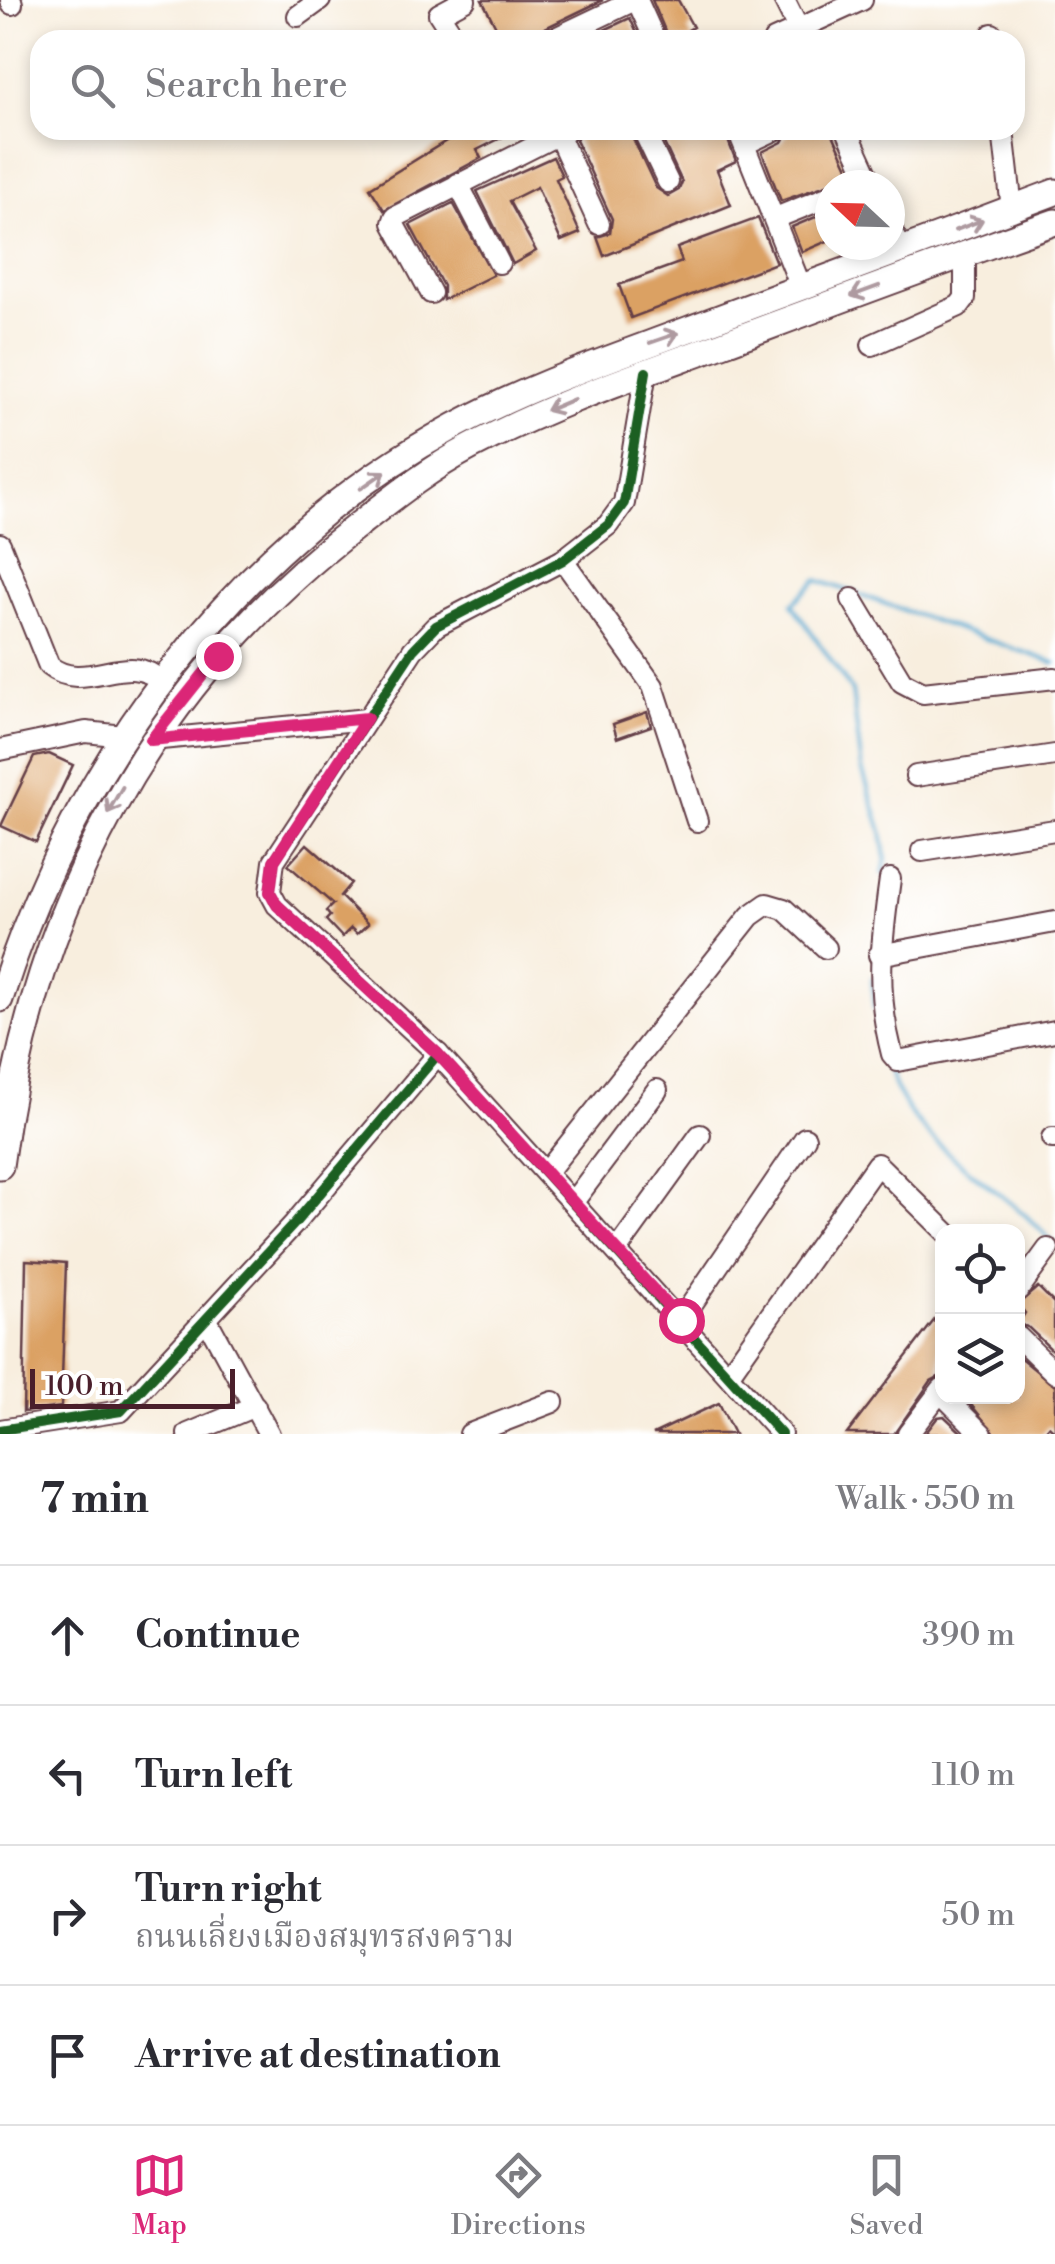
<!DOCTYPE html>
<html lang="en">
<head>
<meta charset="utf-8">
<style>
  body { margin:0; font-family:"Libre Bodoni","Noto Serif Thai",serif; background:#f2f2f3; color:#2b2b33 }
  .controls { position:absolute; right:30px; bottom:30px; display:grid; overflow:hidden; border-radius:20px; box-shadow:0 5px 15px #0003 }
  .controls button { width:90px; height:90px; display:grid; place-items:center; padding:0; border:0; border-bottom:2px solid #e1e1e2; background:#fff; color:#2b2b33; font:50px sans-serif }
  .compass { position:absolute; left:815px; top:170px; width:90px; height:90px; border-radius:50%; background:#fff; box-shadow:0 5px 15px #0003; rotate:292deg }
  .scale { position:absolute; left:30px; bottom:25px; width:205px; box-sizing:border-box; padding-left:10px; border:5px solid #4a1f2b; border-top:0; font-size:28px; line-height:35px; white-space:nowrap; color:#4a1f2b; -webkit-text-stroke:8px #fff; paint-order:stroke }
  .stop { position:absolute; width:30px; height:30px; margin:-22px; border:8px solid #db2777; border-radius:50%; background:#fff }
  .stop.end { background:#db2777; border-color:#fff; box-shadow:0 2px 10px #0008 }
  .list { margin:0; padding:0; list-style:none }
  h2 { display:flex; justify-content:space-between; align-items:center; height:130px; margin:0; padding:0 40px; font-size:42px }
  h2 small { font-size:32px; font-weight:400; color:#7c7c81 }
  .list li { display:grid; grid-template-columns:65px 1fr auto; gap:30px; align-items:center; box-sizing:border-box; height:140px; padding:0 40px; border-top:2px solid #e1e1e2 }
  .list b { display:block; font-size:38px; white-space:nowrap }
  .list p { margin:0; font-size:32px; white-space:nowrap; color:#7c7c81 }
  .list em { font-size:32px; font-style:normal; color:#7c7c81 }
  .icon { flex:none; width:55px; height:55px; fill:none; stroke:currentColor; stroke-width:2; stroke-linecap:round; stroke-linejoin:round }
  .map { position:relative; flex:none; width:1055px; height:1434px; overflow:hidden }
  .search { position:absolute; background:#fff; box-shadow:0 5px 15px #0003; left:30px; right:30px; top:30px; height:110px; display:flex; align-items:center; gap:25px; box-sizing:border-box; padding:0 35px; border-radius:30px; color:#7c7c81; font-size:38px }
  .sheet { height:690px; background:#fff }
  nav { display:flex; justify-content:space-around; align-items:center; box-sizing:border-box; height:140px; border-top:2px solid #e1e1e2; background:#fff; font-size:28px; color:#7c7c81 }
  nav a { display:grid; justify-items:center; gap:5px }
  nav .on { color:#db2777 }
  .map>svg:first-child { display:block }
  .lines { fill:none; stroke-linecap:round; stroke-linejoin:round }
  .stream { stroke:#53a7cf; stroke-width:4 }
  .building { fill:#dba163 }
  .minor-casing { stroke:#643e46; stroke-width:24 }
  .major-casing { stroke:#643e46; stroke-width:29 }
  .minor { stroke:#fff; stroke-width:20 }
  .major { stroke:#fff; stroke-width:25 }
  .cycleway-casing { stroke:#fff; stroke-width:16 }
  .cycleway { stroke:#1b5e20; stroke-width:10 }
  .oneway { stroke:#ae9aa0 }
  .route { stroke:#db2777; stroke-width:12 }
</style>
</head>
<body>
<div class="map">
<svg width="1055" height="1434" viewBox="0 0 1055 1434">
  <rect width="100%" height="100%" fill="#fff"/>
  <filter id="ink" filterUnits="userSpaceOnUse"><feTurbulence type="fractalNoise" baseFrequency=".01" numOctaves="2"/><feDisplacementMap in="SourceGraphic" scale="20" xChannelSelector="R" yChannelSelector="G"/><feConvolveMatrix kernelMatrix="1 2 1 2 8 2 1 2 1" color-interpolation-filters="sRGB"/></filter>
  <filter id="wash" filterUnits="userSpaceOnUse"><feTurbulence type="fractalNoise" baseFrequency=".0048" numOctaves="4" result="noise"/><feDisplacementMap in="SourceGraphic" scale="40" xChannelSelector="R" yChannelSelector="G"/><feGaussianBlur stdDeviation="2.25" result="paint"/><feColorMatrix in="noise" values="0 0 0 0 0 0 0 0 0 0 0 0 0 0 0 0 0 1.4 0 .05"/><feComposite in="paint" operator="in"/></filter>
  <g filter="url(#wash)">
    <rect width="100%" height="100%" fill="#f8eede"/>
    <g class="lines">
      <!-- stream -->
      <g class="stream">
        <polyline points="883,874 886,858 882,831 862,769 852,691 792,604 817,580 1055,663"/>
        <polyline points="872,978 874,1008"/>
        <path d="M886,1061C905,1145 1001,1182 1052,1242"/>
      </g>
    </g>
    <g id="blocks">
      <!-- building -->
      <g class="building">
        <polygon points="482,0 603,0 545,28 537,40 503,40"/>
        <polygon points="652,0 678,0 693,27 688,30 693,40 669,40"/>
        <polygon points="630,18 640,40 583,40"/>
        <polygon points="464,130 517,130 477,150 481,158 384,210 370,188"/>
        <polygon points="581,130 629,130 656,188 668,196 679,190 682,182 658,130 724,130 736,161 717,170 731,205 604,256 597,237 610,233 612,219 576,140"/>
        <polygon points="789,130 831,130 852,176 781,201 762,152 782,142"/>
        <polygon points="553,157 562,176 556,179 580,233 561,241 537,187 509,201 536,251 513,264 477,191"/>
        <polygon points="453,203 493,275 443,300 443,286 410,225"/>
        <polygon points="830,211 830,240 802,252 792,227"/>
        <polygon points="758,218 776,263 631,318 619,285 682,262 677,248"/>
        <polygon points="647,712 651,726 617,738 613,724"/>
        <polygon points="49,754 73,765 36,842 1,826 34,757"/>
        <polygon points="307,844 351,883 340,896 368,924 357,934 351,928 342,937 326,920 330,916 326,911 333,904 288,865"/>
        <polygon points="26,1260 66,1263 61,1407 23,1412"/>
        <polygon points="1038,1287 1054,1303 1054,1352 1028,1327 1018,1324 1025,1313 1018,1304"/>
        <polygon points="942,1310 940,1376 931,1381 894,1434 847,1434"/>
        <polygon points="1018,1356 1055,1386 1055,1432 1049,1426 1042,1434 995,1434 964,1396 1018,1396"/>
        <polygon points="719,1403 734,1434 653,1434"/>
        <polygon points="944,1416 963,1434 925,1434 938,1417"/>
      </g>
    </g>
  </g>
  <g filter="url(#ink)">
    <use href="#blocks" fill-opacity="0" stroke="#643e46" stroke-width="2.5"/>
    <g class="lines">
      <defs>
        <g id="minor">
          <polyline points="11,0 12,4"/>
          <polyline points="637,0 655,40"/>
          <polyline points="784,0 803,38"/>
          <polyline points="298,16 320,0"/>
          <polyline points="992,34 993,40"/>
          <polyline points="456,40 439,14 465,0"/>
          <polyline points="551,40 635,0"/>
          <polyline points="774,40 862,0"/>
          <polyline points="643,130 668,182"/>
          <polyline points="738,130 801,287"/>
          <polyline points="847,130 872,185"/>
          <polyline points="1003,130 1012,209"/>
          <polyline points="558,134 599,224"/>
          <polyline points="745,144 775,130"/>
          <polyline points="458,184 499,263"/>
          <polyline points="778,217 830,196"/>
          <polyline points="890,225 901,250"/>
          <polyline points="431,293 393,223 395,217 567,130"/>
          <polyline points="872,345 959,306 965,298 965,253"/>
          <polyline points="646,372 624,503 608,525 563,560 436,626 413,650 274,861 270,892 277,905 438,1054 781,1434"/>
          <path d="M0,544L49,666C85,695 128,648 162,682"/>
          <polyline points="563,560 653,686 697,821"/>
          <polyline points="852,599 902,682 923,693 1055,678"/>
          <polyline points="151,740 367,719"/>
          <polyline points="0,750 86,732 124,736"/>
          <polyline points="916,776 1055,755"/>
          <polyline points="922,851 1055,830"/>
          <path d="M890,879C881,944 875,989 892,1054L898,1061L1055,1031"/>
          <polyline points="879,955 1055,922"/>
          <polyline points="1052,1138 1055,1138"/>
          <polyline points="546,1173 750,916 767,904 784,909 826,948"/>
          <polyline points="573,1202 657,1090"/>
          <polyline points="617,1250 700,1135"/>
          <polyline points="1018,1290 1048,1249"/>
          <polyline points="207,1320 269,1434"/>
          <polyline points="681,1320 805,1138"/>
          <polyline points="1018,1337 1055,1373"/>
          <polyline points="729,1374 877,1164 946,1232"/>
          <polyline points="944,1396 982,1434"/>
          <polyline points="0,1430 121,1411 294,1224 438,1054"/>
          <polyline points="188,1434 255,1406"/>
          <polyline points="470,1434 553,1402"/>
          <polyline points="908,1434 942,1389"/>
        </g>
        <g id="major">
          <path d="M0,999C75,763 234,545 455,426C533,384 618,356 700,325C819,281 937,237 1055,192"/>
          <path d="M0,1166C33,906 149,685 358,525C394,497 431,468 471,447C552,404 639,375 725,343C835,302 944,261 1055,222"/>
        </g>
      </defs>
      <!-- minor casing -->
      <use href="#minor" class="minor-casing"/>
      <!-- major casing -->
      <use href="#major" class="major-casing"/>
      <!-- minor -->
      <use href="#minor" class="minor"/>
      <!-- major -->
      <use href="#major" class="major"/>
      <defs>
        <g id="cycleway">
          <polyline points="646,372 624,503 608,525 563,560 436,626 413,650 274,861 270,892 277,905 438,1054 781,1434"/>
          <polyline points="0,1430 121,1411 294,1224 438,1054"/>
        </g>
      </defs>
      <!-- cycleway casing -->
      <use href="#cycleway" class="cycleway-casing"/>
      <!-- cycleway -->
      <use href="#cycleway" class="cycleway"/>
    </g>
    <!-- one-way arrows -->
    <defs><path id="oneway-shaft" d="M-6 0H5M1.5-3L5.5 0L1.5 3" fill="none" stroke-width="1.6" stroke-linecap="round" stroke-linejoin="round" transform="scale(2.5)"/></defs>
    <g class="oneway">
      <use href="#oneway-shaft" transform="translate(969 225) rotate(-21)"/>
      <use href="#oneway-shaft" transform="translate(865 291) rotate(160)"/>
      <use href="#oneway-shaft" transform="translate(664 338) rotate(-19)"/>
      <use href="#oneway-shaft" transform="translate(560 405) rotate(157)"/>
      <use href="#oneway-shaft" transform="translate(373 480) rotate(-35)"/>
      <use href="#oneway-shaft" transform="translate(115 800) rotate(120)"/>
    </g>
  </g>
  <g class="lines" filter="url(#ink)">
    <!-- route -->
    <polyline class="route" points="218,656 151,740 367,718 274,861 270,892 277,905 438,1054 681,1320"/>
  </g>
</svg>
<div class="controls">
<button><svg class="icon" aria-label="locate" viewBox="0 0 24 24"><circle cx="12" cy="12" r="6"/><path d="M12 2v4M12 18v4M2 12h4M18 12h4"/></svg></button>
<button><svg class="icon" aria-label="layers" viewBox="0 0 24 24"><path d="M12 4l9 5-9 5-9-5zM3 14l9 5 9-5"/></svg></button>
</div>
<svg class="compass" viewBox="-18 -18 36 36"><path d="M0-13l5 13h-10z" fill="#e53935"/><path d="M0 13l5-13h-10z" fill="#7c7c81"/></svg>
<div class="scale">100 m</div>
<div class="stop" style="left:681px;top:1320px"></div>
<div class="stop end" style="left:218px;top:656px"></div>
<div class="search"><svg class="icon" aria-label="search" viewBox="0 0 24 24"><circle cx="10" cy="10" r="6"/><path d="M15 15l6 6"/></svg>Search here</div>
</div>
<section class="sheet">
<h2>7 min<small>Walk · 550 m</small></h2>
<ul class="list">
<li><svg class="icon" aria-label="ahead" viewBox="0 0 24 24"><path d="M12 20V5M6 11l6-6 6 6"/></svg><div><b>Continue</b></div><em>390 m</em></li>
<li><svg class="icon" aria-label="left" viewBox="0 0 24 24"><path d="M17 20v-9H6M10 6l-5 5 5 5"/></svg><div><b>Turn left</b></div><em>110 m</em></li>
<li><svg class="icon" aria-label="right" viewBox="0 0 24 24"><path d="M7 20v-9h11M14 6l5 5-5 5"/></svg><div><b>Turn right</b><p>ถนนเลี่ยงเมืองสมุทรสงคราม</p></div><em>50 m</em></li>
<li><svg class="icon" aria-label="arrive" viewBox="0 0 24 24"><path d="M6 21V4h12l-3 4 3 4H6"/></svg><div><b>Arrive at destination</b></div></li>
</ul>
</section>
<nav>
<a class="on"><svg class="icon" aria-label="map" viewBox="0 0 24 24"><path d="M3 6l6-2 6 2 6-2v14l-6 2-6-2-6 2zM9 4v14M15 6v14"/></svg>Map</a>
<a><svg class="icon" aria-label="directions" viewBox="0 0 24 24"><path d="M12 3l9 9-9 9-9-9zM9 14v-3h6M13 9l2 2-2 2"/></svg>Directions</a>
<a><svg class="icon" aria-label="saved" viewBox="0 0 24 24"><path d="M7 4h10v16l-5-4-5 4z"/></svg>Saved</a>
</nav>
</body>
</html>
